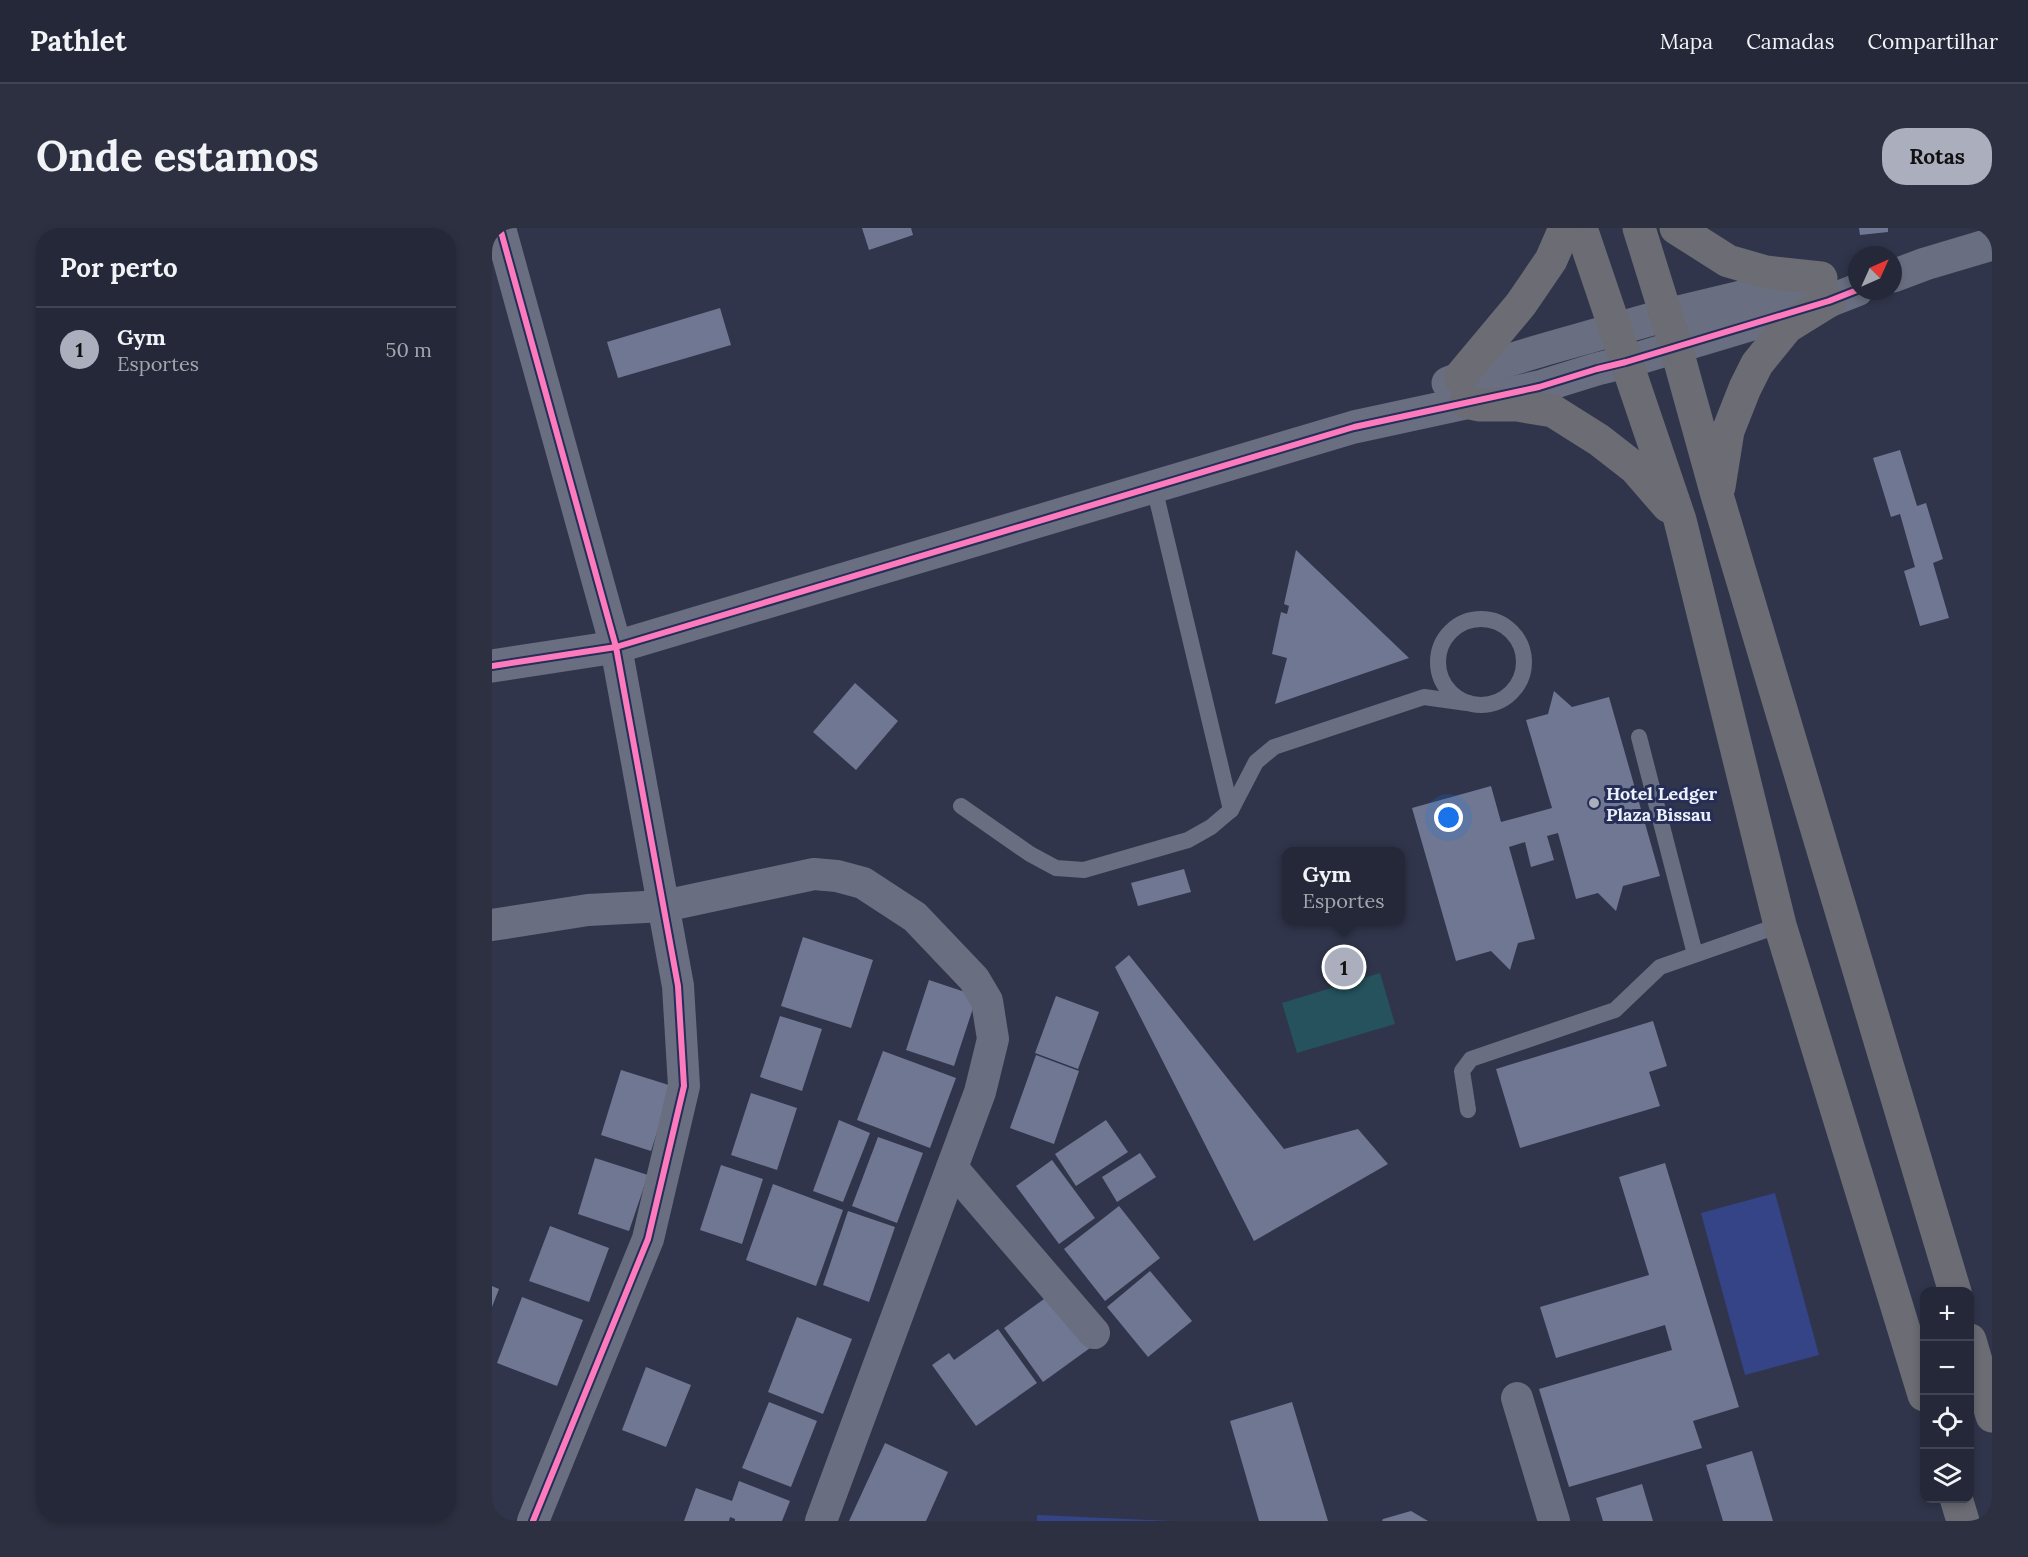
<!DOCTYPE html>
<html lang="pt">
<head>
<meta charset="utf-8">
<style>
  body { margin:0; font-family:Lora,serif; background:#2c3040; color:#f1f3f6 }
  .controls { position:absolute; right:18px; bottom:18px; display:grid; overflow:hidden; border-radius:12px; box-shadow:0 3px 9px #0003 }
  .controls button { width:54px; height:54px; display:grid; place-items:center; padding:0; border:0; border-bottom:2px solid #414453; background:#242838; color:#f1f3f6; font:30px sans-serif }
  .compass { position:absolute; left:1356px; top:18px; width:54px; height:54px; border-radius:50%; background:#242838; box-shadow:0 3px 9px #0003; rotate:45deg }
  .you { position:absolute; left:957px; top:590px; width:21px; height:21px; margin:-15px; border:4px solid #fff; border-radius:50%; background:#1a73e8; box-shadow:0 0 0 9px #1a73e833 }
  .badge { display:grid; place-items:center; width:39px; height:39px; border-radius:50%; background:#abafbd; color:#111; font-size:20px; font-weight:700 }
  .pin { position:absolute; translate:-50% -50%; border:3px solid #fff; box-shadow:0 2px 6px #0006 }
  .popup { position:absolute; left:790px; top:619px; width:123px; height:78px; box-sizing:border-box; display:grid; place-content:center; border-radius:12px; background:#242838; filter:drop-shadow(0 2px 4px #0005); font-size:20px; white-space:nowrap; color:#a3a6ae }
  .popup b { font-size:22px; color:#f1f3f6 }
  .popup::after { content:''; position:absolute; left:50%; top:100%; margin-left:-12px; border:12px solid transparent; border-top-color:#242838 }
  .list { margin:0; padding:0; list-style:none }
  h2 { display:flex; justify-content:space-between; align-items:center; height:78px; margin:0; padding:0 24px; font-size:26px }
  h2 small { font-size:20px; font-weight:400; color:#a3a6ae }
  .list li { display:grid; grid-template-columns:39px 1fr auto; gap:18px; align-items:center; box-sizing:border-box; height:84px; padding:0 24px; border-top:2px solid #414453 }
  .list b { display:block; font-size:22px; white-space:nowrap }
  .list p { margin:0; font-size:20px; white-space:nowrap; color:#a3a6ae }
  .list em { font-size:20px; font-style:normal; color:#a3a6ae }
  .icon { flex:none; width:33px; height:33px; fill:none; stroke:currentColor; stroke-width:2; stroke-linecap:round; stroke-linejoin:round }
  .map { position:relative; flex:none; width:1500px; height:1293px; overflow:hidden; border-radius:24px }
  header { display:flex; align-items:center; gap:36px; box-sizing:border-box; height:84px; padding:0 30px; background:#242838; border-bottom:2px solid #414453 }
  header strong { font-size:28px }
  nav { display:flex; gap:33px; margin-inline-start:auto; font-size:21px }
  .intro { display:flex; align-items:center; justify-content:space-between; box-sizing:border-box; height:144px; padding:0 36px }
  h1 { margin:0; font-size:42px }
  .button { padding:15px 27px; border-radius:24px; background:#abafbd; color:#111; font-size:21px; font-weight:700 }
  main { display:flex; gap:36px; padding:0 36px }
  aside { flex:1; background:#242838; border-radius:24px; box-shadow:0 3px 9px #0003 }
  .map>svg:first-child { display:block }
  .green { fill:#354487 }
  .water { fill:#25525c }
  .building { fill:#707792 }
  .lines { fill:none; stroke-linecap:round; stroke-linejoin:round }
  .lane { stroke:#696e80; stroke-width:16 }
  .street { stroke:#696e80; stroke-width:32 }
  .secondary { stroke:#696e80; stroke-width:33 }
  .primary { stroke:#6b6c74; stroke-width:33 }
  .cycleway-casing { stroke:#242e57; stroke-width:10 }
  .cycleway { stroke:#fd7abc; stroke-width:6 }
  .poi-dot { fill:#abafbd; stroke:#242e57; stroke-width:2 }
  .labels { text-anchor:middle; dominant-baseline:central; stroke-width:6; stroke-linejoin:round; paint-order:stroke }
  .poi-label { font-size:18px; font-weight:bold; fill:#edf1fb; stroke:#242e57; text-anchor:start }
</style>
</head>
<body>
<header>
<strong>Pathlet</strong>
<nav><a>Mapa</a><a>Camadas</a><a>Compartilhar</a></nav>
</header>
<div class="intro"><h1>Onde estamos</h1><a class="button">Rotas</a></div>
<main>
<aside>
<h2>Por perto<small></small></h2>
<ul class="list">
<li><span class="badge">1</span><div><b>Gym</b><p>Esportes</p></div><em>50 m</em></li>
</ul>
</aside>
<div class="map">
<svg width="1500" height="1293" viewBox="0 0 1500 1293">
  <rect width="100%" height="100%" fill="#30354b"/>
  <!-- green -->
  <g class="green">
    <polygon points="1283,965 1327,1127 1253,1147 1209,985"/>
    <polygon points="545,1287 680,1293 545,1293"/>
  </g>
  <!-- water -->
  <polygon class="water" points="888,745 903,796 805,825 790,775"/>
  <!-- building -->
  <g class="building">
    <polygon points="370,0 419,0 421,7 377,22"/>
    <polygon points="1367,0 1396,0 1396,4 1368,7"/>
    <polygon points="228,80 239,117 126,150 115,114"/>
    <polygon points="1408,222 1425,278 1434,275 1451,331 1441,335 1457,390 1428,398 1412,343 1423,339 1408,286 1399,289 1381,230"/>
    <polygon points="804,322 917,430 783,476 795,430 780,426 789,384 795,386 797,378 792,376"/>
    <polygon points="363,455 406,493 364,542 321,504"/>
    <polygon points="1062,463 1080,479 1117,469 1168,648 1131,658 1124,683 1106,665 1084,671 1066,605 1055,608 1062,632 1039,639 1033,614 1017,619 1043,711 1026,715 1018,742 999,723 964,733 920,580 999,558 1009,594 1060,580 1034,492 1056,486"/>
    <polygon points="692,641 699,664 646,678 639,655"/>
    <polygon points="311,709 381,732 359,800 289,778"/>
    <polygon points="637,727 792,921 866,901 896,936 762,1013 623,739"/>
    <polygon points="437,752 485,768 462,838 414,822"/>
    <polygon points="564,768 607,784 586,841 543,825"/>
    <polygon points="288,788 330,801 310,863 268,849"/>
    <polygon points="1161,793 1175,838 1157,844 1168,878 1028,920 1004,841"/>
    <polygon points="391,823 464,850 438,920 365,892"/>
    <polygon points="544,827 587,843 562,916 518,900"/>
    <polygon points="129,842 180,858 159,923 109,907"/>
    <polygon points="259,865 305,880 285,942 239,927"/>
    <polygon points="347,892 378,905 351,974 321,963"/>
    <polygon points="614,892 636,924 584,958 563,926"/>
    <polygon points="386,909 431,925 405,995 360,978"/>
    <polygon points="648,925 664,949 625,974 610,949"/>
    <polygon points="103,930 156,947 137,1003 86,986"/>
    <polygon points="560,932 603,990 567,1016 524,958"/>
    <polygon points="1173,935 1247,1179 1201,1193 1210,1220 1077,1259 1047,1161 1180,1122 1173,1097 1064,1130 1048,1079 1157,1047 1127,949"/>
    <polygon points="229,937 271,951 250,1016 208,1002"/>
    <polygon points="281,956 351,982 324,1058 254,1032"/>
    <polygon points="627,978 668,1030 613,1073 572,1021"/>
    <polygon points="356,983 403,999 377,1074 331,1057"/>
    <polygon points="58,998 117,1020 97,1074 37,1053"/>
    <polygon points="658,1043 700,1093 656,1129 615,1079"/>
    <polygon points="0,1058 7,1061 0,1079"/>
    <polygon points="559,1066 598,1120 551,1154 512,1100"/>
    <polygon points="30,1069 91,1092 65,1158 5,1135"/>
    <polygon points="305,1089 360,1111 331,1186 276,1164"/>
    <polygon points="506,1101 545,1155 484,1198 440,1137 457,1125 462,1132"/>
    <polygon points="154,1139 199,1157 174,1219 130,1202"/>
    <polygon points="277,1174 325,1193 299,1259 250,1240"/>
    <polygon points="800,1174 836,1293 767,1293 738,1193"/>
    <polygon points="393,1215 456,1244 434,1293 357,1293"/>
    <polygon points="1260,1223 1281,1293 1231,1293 1214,1237"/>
    <polygon points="247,1253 298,1273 290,1293 243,1293 243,1291 238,1289 237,1293 192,1293 204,1260 240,1273"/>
    <polygon points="1150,1256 1161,1293 1111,1293 1104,1270"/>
    <polygon points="919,1283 936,1293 890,1293 891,1291"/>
  </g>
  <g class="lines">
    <!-- lane -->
    <g class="lane">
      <polyline points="662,259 739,582"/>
      <circle cx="989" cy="434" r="43"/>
      <polyline points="1147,509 1203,726"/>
      <polyline points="469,578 538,626 564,640 592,642 696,612 719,599 739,582 764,534 782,519 932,469 975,475"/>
      <polyline points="976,882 970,843 979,831 1123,782 1168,739 1288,697"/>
    </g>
    <!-- street -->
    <g class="street">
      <polyline points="8,0 124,419 186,758 192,858 156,1011 41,1293"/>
      <polyline points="0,697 96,682 172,678 322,646 345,648 371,655 423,689 482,751 495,773 501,811 488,864 329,1293"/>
      <polyline points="460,940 602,1105"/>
      <polyline points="1025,1170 1062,1293"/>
    </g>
    <!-- secondary -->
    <g class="secondary">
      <polyline points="1401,48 1433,36 1500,16"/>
      <polyline points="956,155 1004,136 1054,121 1174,87 1324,51"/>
      <polyline points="0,438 124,419 862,199 1047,159 1105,141 1134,134 1337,73 1365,62"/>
    </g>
    <!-- primary -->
    <g class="primary">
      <polyline points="1089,0 1188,292 1288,697 1432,1167"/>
      <polyline points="1147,0 1184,119 1225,267 1463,1064"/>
      <polyline points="1184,0 1236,33 1274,44 1329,50"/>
      <polyline points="968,149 1029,76 1059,32 1073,0"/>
      <polyline points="974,174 988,177 1025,177 1061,183 1107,212 1143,240 1176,278"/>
      <polyline points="1227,259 1236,203 1253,160 1265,136 1295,99 1337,73"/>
      <polyline points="1478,1112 1500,1188"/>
      <polyline points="1464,1270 1471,1293"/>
    </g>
    <defs>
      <g id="cycleway">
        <polyline points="8,0 124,419 186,758 192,858 156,1011 41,1293"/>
        <polyline points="0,438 124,419 862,199 1047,159 1105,141 1134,134 1337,73 1365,62"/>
      </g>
    </defs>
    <!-- cycleway casing -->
    <use href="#cycleway" class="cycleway-casing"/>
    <!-- cycleway -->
    <use href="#cycleway" class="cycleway"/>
  </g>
  <!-- markers -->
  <circle class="poi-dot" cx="1102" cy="575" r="6"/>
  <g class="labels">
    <!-- poi labels -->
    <g class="poi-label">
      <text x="1114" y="565">Hotel Ledger<tspan x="1114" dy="21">Plaza Bissau</tspan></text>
    </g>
  </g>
</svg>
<div class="controls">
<button>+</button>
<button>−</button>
<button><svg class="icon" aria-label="locate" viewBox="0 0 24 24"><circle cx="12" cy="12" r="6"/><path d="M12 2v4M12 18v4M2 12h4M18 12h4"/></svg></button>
<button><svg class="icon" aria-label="layers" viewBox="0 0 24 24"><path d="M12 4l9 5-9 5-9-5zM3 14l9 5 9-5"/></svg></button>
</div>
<svg class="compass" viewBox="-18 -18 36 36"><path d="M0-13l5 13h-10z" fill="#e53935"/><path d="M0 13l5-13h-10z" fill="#a3a6ae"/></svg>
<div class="you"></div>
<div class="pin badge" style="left:852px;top:739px">1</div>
<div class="popup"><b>Gym</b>Esportes</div>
</div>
</main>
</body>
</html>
